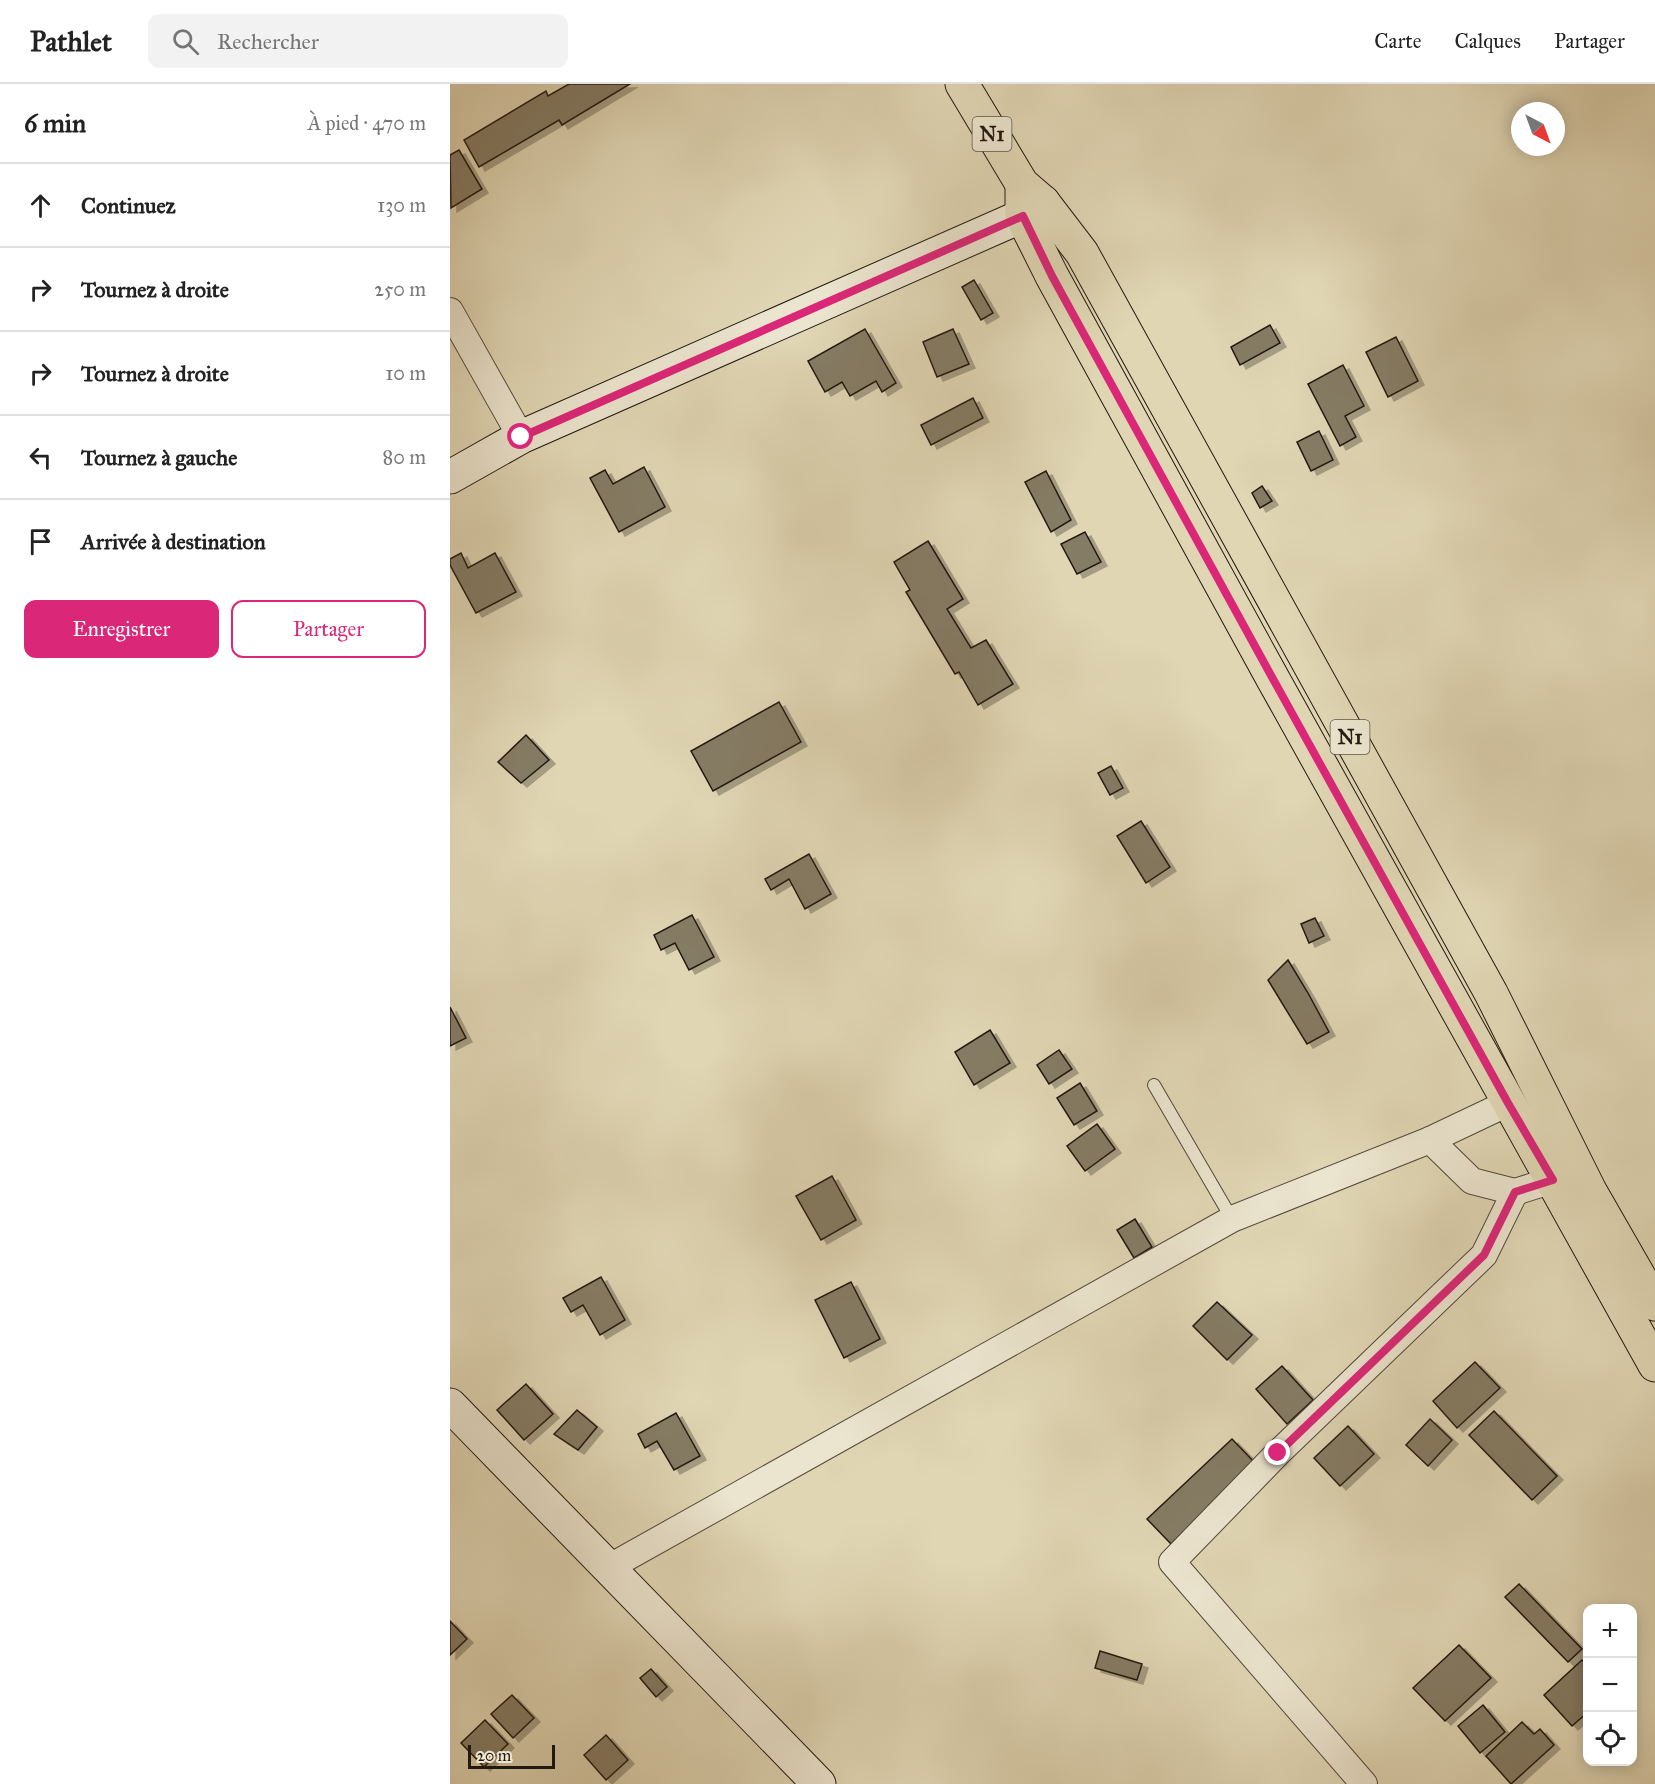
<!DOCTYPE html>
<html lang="fr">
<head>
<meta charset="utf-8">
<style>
  body { margin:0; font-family:"IM FELL Great Primer",serif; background:#f2f2f2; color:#222 }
  .controls { position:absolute; right:18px; bottom:18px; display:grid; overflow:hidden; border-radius:12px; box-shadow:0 3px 15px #0003 }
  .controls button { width:54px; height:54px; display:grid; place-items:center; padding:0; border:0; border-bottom:2px solid #e0e0e0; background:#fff; color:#222; font:30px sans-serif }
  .compass { position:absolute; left:1061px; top:18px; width:54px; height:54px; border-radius:50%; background:#fff; box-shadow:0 3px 15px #0003; rotate:139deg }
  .scale { position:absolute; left:18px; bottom:15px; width:87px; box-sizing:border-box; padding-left:6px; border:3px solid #221910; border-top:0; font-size:16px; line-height:21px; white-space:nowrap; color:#221910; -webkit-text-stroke:4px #ebe4ce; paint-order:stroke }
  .stop { position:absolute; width:18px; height:18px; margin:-14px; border:4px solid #db2777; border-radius:50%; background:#fff }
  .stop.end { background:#db2777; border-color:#fff; box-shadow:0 2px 6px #0008 }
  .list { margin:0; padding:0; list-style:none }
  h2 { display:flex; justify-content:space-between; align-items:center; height:78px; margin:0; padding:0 24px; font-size:26px }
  h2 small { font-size:20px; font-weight:400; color:#767676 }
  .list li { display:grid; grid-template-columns:39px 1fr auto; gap:18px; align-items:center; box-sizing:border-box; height:84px; padding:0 24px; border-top:2px solid #e0e0e0 }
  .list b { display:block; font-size:22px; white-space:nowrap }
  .list em { font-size:20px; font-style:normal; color:#767676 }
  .actions { display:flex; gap:12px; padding:18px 24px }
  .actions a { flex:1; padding:14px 0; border:2px solid #db2777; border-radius:12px; text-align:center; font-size:21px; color:#db2777 }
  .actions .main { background:#db2777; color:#fff }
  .icon { flex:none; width:33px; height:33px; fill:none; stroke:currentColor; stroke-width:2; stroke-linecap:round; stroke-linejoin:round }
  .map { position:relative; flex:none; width:1205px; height:1700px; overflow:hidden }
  header { display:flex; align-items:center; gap:36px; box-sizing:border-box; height:84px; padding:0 30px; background:#fff; border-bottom:2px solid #e0e0e0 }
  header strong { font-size:28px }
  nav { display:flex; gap:33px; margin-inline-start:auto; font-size:21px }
  .search { width:420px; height:54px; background:#f2f2f2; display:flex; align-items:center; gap:15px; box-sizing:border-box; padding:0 21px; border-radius:12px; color:#767676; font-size:22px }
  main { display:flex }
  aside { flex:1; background:#fff }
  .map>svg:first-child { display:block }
  .building { fill:#857b65; stroke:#221910; stroke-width:1.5; filter:url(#shadow) }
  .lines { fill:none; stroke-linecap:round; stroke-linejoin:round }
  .lane-casing { stroke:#524839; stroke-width:14 }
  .street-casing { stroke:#524839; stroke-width:28 }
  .secondary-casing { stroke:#221910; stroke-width:35 }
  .primary-casing { stroke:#221910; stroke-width:35 }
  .lane { stroke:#ebe4ce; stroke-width:12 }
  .street { stroke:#ebe4ce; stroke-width:26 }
  .secondary { stroke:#ebe4ce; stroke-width:33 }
  .primary { stroke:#e0d6b4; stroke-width:33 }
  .route { stroke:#db2777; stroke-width:8 }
  .labels { text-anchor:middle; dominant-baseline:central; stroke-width:6; stroke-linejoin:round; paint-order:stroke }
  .shield { fill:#ebe4ce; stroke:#5e5649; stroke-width:1.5 }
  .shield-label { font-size:20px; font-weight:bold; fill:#221910 }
</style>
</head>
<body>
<header>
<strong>Pathlet</strong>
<div class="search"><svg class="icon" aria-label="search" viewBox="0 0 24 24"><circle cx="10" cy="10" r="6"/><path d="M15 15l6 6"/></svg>Rechercher</div>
<nav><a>Carte</a><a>Calques</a><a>Partager</a></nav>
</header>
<main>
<aside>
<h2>6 min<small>À pied · 470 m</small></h2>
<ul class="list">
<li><svg class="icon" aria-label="ahead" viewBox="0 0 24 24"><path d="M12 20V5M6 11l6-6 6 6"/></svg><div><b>Continuez</b></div><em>130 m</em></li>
<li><svg class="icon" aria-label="right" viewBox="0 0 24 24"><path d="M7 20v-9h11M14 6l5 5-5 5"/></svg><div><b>Tournez à droite</b></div><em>250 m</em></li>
<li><svg class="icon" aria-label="right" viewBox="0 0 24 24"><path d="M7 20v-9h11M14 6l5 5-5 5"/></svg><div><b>Tournez à droite</b></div><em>10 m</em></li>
<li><svg class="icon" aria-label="left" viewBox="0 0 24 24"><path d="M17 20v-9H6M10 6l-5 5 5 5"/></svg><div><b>Tournez à gauche</b></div><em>80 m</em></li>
<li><svg class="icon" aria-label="arrive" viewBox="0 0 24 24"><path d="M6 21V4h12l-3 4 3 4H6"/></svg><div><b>Arrivée à destination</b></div></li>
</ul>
<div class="actions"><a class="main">Enregistrer</a><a>Partager</a></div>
</aside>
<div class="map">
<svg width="1205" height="1700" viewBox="0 0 1205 1700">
  <defs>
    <filter id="shadow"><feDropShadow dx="6" dy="4" stdDeviation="0" flood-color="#0004"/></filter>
  </defs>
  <rect width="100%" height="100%" fill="#e0d6b4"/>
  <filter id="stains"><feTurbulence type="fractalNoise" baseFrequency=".00333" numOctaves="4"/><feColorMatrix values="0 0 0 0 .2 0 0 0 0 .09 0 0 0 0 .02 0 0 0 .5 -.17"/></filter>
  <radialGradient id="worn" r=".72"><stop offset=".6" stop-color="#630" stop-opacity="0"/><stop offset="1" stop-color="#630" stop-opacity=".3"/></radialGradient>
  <!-- building -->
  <g class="building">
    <polygon points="119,0 180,0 112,41 109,36 29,83 14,56 96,7 98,12"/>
    <polygon points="9,66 32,105 1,124 0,71"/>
    <polygon points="524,196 543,229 531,236 512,203"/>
    <polygon points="820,241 830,259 790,281 781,263"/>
    <polygon points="415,245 446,299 432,308 426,297 400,312 392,298 375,308 358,277"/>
    <polygon points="503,245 519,280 487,293 473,258"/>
    <polygon points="946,253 968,297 938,313 916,268"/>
    <polygon points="893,281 914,322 895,332 906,353 890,362 858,300"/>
    <polygon points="523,314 533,334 481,361 471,341"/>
    <polygon points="869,347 883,376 861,387 847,358"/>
    <polygon points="194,383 215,423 169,448 140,394 155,386 163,400"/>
    <polygon points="596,387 621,436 601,448 575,398"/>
    <polygon points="812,402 822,417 810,424 802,409"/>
    <polygon points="635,448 651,478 627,490 611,460"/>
    <polygon points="478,457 513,515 497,525 521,564 536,556 563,600 528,621 509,588 505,590 456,508 460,506 444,478"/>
    <polygon points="11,469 18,484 45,469 66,508 26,529 0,481 0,475"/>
    <polygon points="329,618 351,658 263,707 241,667"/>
    <polygon points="76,651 99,676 71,699 48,678"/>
    <polygon points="661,682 673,704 660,711 648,689"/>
    <polygon points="691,737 720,783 696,799 667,752"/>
    <polygon points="359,770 381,810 355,825 339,795 321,806 315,795"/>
    <polygon points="242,831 264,873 239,886 225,859 211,866 204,851"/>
    <polygon points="865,834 874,852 859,859 851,840"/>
    <polygon points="838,876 858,909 879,948 857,960 818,896"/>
    <polygon points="0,923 16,954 0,962"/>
    <polygon points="540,946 560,979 524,1001 505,968"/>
    <polygon points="609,966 622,985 599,1000 587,981"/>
    <polygon points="630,999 647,1027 624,1041 607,1014"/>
    <polygon points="647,1040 665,1065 635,1087 617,1062"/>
    <polygon points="382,1092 406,1136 371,1156 346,1112"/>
    <polygon points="685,1135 702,1163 684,1174 667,1146"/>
    <polygon points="151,1193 175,1236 150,1251 133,1221 121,1228 113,1214"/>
    <polygon points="401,1198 430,1255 394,1274 365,1216"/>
    <polygon points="767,1218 802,1251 777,1276 743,1242"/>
    <polygon points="1025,1278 1050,1304 1007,1344 983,1317"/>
    <polygon points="832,1282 863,1316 837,1340 806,1305"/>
    <polygon points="76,1300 103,1330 74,1356 47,1326"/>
    <polygon points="127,1326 147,1343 128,1366 104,1350"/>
    <polygon points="1044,1327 1107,1392 1082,1416 1019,1351"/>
    <polygon points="226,1329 250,1372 224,1386 207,1357 195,1364 188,1350"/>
    <polygon points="980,1335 1002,1356 978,1382 956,1361"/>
    <polygon points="898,1342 924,1370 890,1402 864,1374"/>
    <polygon points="782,1355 806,1380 721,1460 697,1435"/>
    <polygon points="1069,1500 1132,1565 1118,1578 1055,1513"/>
    <polygon points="0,1537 17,1555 0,1571"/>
    <polygon points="1009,1561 1041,1594 995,1637 963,1604"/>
    <polygon points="650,1567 692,1580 687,1596 645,1584"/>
    <polygon points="1132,1576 1138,1582 1138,1628 1122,1642 1094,1611"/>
    <polygon points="201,1585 217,1603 206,1613 190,1594"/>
    <polygon points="62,1611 84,1634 63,1654 41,1630"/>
    <polygon points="1033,1621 1055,1648 1030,1669 1008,1642"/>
    <polygon points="35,1636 58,1660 34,1683 11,1659"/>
    <polygon points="1072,1638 1084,1650 1090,1645 1104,1661 1061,1700 1036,1672"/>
    <polygon points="156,1651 178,1676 156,1696 134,1671"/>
  </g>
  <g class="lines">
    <defs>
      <polyline id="lane" points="704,1001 782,1135"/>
      <g id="street">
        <polyline points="0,227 71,353"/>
        <polyline points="980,1056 1022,1097 1065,1108 1103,1096"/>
        <polyline points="158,1484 782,1135 980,1056 1058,1019"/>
        <polyline points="914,1700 722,1478 828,1369 1034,1171 1065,1108"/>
      </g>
      <g id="secondary">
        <polyline points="0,393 71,353 572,132 593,118"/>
        <polyline points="0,1321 369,1700"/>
      </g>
      <g id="primary">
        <polyline points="512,0 572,100 593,118 632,169 1041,909 1140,1107 1205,1220"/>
        <polyline points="572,100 572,132 602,192 823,595 1205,1281"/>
      </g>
    </defs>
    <!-- lane casing -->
    <use href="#lane" class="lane-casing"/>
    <!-- street casing -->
    <use href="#street" class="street-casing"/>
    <!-- secondary casing -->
    <use href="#secondary" class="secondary-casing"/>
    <!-- primary casing -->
    <use href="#primary" class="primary-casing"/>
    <!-- lane -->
    <use href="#lane" class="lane"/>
    <!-- street -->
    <use href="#street" class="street"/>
    <!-- secondary -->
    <use href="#secondary" class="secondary"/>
    <!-- primary -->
    <use href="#primary" class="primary"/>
  </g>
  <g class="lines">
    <!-- route -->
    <polyline class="route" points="71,353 573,132 602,192 823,595 1058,1019 1103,1096 1065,1108 1034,1171 828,1369"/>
  </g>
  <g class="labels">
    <!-- shield labels -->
    <g class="shield">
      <rect x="522.5" y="33" width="39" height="34" rx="4.5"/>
      <rect x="880.5" y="636" width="39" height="34" rx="4.5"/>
    </g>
    <g class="shield-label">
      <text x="542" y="50">N1</text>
      <text x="900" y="653">N1</text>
    </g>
  </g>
  <rect width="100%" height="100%" filter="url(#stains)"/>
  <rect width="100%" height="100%" fill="url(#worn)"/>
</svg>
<div class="controls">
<button>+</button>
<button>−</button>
<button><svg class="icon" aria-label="locate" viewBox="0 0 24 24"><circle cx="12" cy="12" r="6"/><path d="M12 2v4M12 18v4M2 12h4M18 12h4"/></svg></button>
</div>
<svg class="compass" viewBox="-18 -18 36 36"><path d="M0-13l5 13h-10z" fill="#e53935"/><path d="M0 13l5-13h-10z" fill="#767676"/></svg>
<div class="scale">20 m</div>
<div class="stop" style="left:71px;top:353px"></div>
<div class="stop end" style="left:828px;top:1369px"></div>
</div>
</main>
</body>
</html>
